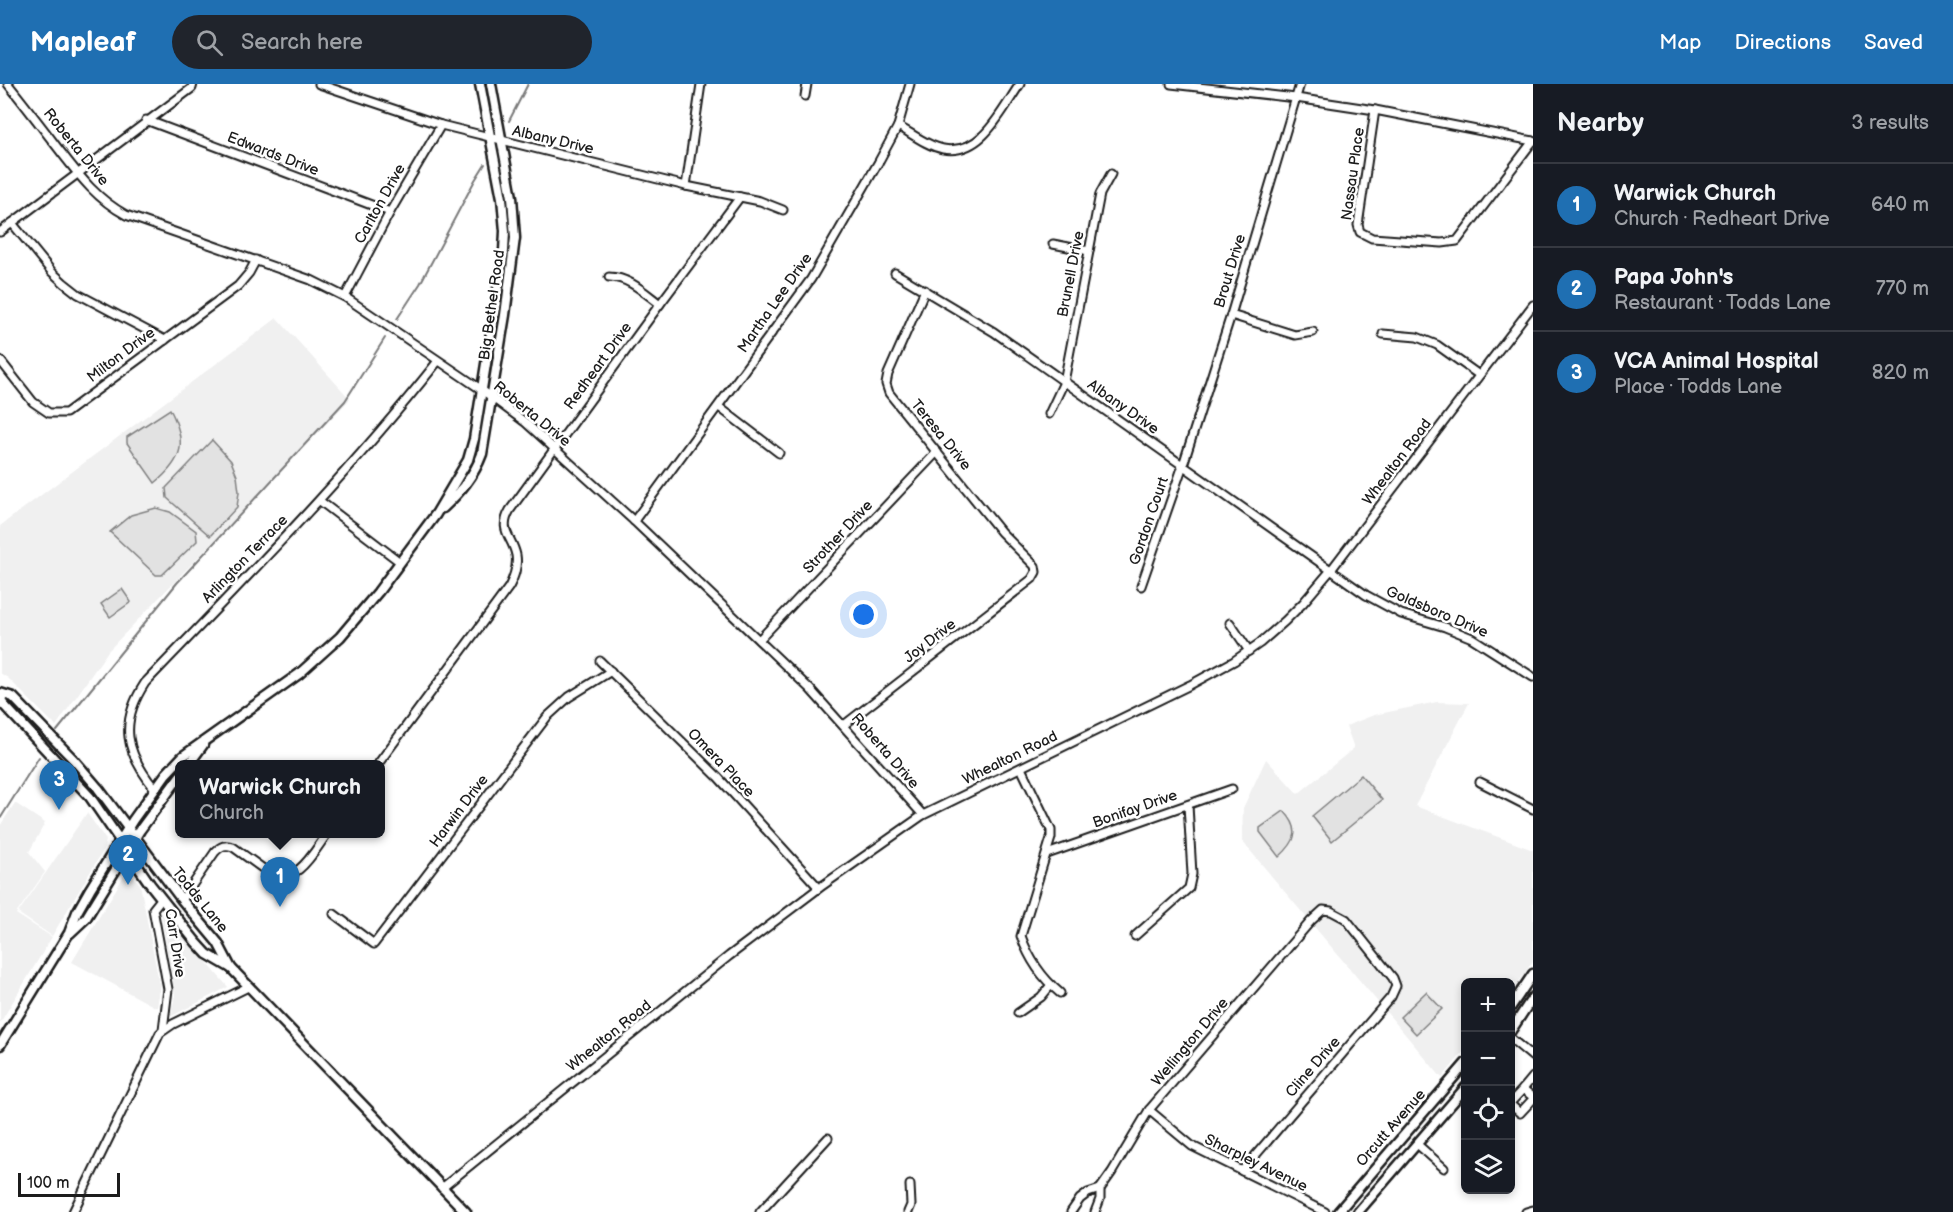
<!DOCTYPE html>
<html lang="en">
<head>
<meta charset="utf-8">
<style>
  body { margin:0; font-family:"Balsamiq Sans",sans-serif; background:#20242c; color:#f1f3f6 }
  .controls { position:absolute; right:18px; bottom:18px; display:grid; overflow:hidden; border-radius:9px; box-shadow:0 3px 9px #0003 }
  .controls button { width:54px; height:54px; display:grid; place-items:center; padding:0; border:0; border-bottom:2px solid #363941; background:#171b24; color:#f1f3f6; font:30px sans-serif }
  .scale { position:absolute; left:18px; bottom:15px; width:102px; box-sizing:border-box; padding-left:6px; border:3px solid #1c1c1c; border-top:0; font-size:16px; line-height:21px; white-space:nowrap; color:#1c1c1c; -webkit-text-stroke:4px #fff; paint-order:stroke }
  .you { position:absolute; left:864px; top:531px; width:21px; height:21px; margin:-15px; border:4px solid #fff; border-radius:50%; background:#1a73e8; box-shadow:0 0 0 9px #1a73e833 }
  .badge { display:grid; place-items:center; width:39px; height:39px; border-radius:50%; background:#1f6fb2; color:#fff; font-size:20px; font-weight:700 }
  .pin { position:absolute; translate:-50% -50px; filter:drop-shadow(0 2px 3px #0008) }
  .pin::after { content:''; position:absolute; top:32px; width:21px; height:18px; background:inherit; clip-path:polygon(0 0,100% 0,50% 100%) }
  .popup { position:absolute; left:175px; top:676px; width:210px; height:78px; box-sizing:border-box; display:grid; place-content:center; border-radius:9px; background:#171b24; filter:drop-shadow(0 2px 4px #0005); font-size:20px; white-space:nowrap; color:#9ea1a6 }
  .popup b { font-size:22px; color:#f1f3f6 }
  .popup::after { content:''; position:absolute; left:50%; top:100%; margin-left:-12px; border:12px solid transparent; border-top-color:#171b24 }
  .list { margin:0; padding:0; list-style:none }
  h2 { display:flex; justify-content:space-between; align-items:center; height:78px; margin:0; padding:0 24px; font-size:26px }
  h2 small { font-size:20px; font-weight:400; color:#9ea1a6 }
  .list li { display:grid; grid-template-columns:39px 1fr auto; gap:18px; align-items:center; box-sizing:border-box; height:84px; padding:0 24px; border-top:2px solid #363941 }
  .list b { display:block; font-size:22px; white-space:nowrap }
  .list p { margin:0; font-size:20px; white-space:nowrap; color:#9ea1a6 }
  .list em { font-size:20px; font-style:normal; color:#9ea1a6 }
  .icon { flex:none; width:33px; height:33px; fill:none; stroke:currentColor; stroke-width:2; stroke-linecap:round; stroke-linejoin:round }
  .map { position:relative; flex:none; width:1533px; height:1128px; overflow:hidden }
  header { display:flex; align-items:center; gap:36px; box-sizing:border-box; height:84px; padding:0 30px; background:#1f6fb2; color:#fff }
  header strong { font-size:28px }
  nav { display:flex; gap:33px; margin-inline-start:auto; font-size:21px }
  .search { width:420px; height:54px; background:#20242c; display:flex; align-items:center; gap:15px; box-sizing:border-box; padding:0 21px; border-radius:33px; color:#9ea1a6; font-size:22px }
  main { display:flex }
  aside { flex:1; background:#171b24 }
  .map>svg:first-child { display:block }
  .built { fill:#f0f0f0 }
  .green { fill:#e2e2e2; stroke:#7f7f7f; stroke-width:1.5 }
  .lines { fill:none; stroke-linecap:round; stroke-linejoin:round }
  .stream { stroke:#7a7a7a; stroke-width:2 }
  .minor-casing { stroke:#1c1c1c; stroke-width:11 }
  .major-casing { stroke:#1c1c1c; stroke-width:13 }
  .minor { stroke:#fff; stroke-width:7 }
  .major { stroke:#fff; stroke-width:8 }
  .labels { text-anchor:middle; dominant-baseline:central; stroke-width:5; stroke-linejoin:round; paint-order:stroke }
  .street-label { font-size:15px; fill:#1c1c1c; stroke:#fff }
</style>
</head>
<body>
<header>
<strong>Mapleaf</strong>
<div class="search"><svg class="icon" aria-label="search" viewBox="0 0 24 24"><circle cx="10" cy="10" r="6"/><path d="M15 15l6 6"/></svg>Search here</div>
<nav><a>Map</a><a>Directions</a><a>Saved</a></nav>
</header>
<main>
<div class="map">
<svg width="1533" height="1128" viewBox="0 0 1533 1128">
  <rect width="100%" height="100%" fill="#fff"/>
  <filter id="ink" filterUnits="userSpaceOnUse"><feTurbulence type="fractalNoise" baseFrequency=".0167" numOctaves="2"/><feDisplacementMap in="SourceGraphic" scale="12" xChannelSelector="R" yChannelSelector="G"/><feConvolveMatrix kernelMatrix="1 2 1 2 8 2 1 2 1" color-interpolation-filters="sRGB"/></filter>
  <g filter="url(#ink)">
    <!-- built -->
    <g class="built">
      <polygon points="277,234 350,315 108,567 56,642 8,594 0,589 0,442"/>
      <polygon points="1437,618 1469,619 1415,722 1533,766 1533,877 1511,909 1510,898 1466,898 1465,966 1442,994 1242,757 1243,724 1266,675 1298,710 1354,664 1346,642 1374,631"/>
      <polygon points="15,719 45,739 29,768 45,788 16,830 52,853 0,939 0,742"/>
      <polygon points="87,729 106,756 104,765 52,852 18,829"/>
      <polygon points="130,791 133,792 140,800 160,903 157,924 72,878 124,792"/>
      <polygon points="163,828 228,903 170,933 175,912 174,904 161,829"/>
    </g>
    <!-- green -->
    <g class="green">
      <path d="M170,325C187,358 184,375 155,399L127,359V353Z"/>
      <polygon points="212,356 231,377 237,392 239,408 237,423 210,452 167,414 166,404"/>
      <polygon points="156,424 170,428 196,447 197,457 162,491 156,491 110,448 131,431"/>
      <polygon points="122,505 131,518 110,533 101,520"/>
      <polygon points="1361,691 1382,716 1332,757 1312,732"/>
      <path d="M1284,727C1301,745 1297,757 1279,773L1260,748V744Z"/>
      <polygon points="1426,908 1442,925 1416,950 1400,933"/>
    </g>
    <g class="lines">
      <!-- stream -->
      <g class="stream">
        <polyline points="509,37 528,0"/>
        <polyline points="397,235 420,200 475,96 485,80"/>
        <polyline points="57,647 177,499 345,317 385,254"/>
        <polyline points="0,735 39,673"/>
      </g>
      <defs>
        <g id="minor">
          <path d="M8,0C25,21 41,42 57,63C78,90 95,114 126,131L311,196L345,213L482,306L525,338L634,437L810,605L923,731"/>
          <polyline points="319,0 441,41 686,102 760,117 783,126"/>
          <polyline points="1171,0 1296,14 1375,26 1533,57"/>
          <polyline points="805,12 807,0"/>
          <polyline points="1375,26 1358,141 1360,148 1372,154 1442,159 1457,157 1533,57"/>
          <polyline points="146,36 390,128"/>
          <path d="M898,42C911,49 927,62 943,65C982,72 1002,26 1020,0"/>
          <polyline points="686,102 701,0"/>
          <polyline points="12,139 52,188 64,199 78,210 165,256"/>
          <polyline points="0,148 192,4 193,0"/>
          <polyline points="1053,160 1089,167"/>
          <polyline points="895,189 994,248 1366,511 1401,530 1445,543 1472,554 1533,593"/>
          <path d="M609,193C629,193 645,209 660,220"/>
          <polyline points="345,213 390,128 441,41"/>
          <polyline points="1231,231 1295,251 1313,248"/>
          <polyline points="1383,250 1417,253 1437,261 1479,291"/>
          <polyline points="0,276 33,318 49,329 66,329 238,202 249,189 256,176"/>
          <polyline points="719,323 779,369"/>
          <polyline points="1049,330 1064,298 1100,110 1111,90"/>
          <polyline points="320,417 400,478"/>
          <polyline points="634,437 811,195 878,79 898,42 910,0"/>
          <polyline points="1141,502 1183,381 1231,231 1300,0"/>
          <polyline points="1230,539 1249,567"/>
          <polyline points="759,556 937,368"/>
          <polyline points="600,577 718,693 819,804"/>
          <polyline points="844,641 1032,495 1036,488 1035,482 1001,448 889,309 886,300 888,290 925,206"/>
          <path d="M378,680L509,503C514,493 518,483 516,471C512,452 498,447 510,426L660,220L740,113"/>
          <path d="M1021,684L1051,746V754L1021,852C1029,875 1042,894 1060,909"/>
          <polyline points="1480,698 1533,725"/>
          <path d="M155,705C125,668 119,639 145,599C246,494 348,391 438,277"/>
          <polyline points="1047,770 1232,705"/>
          <polyline points="161,815 153,825 168,905 163,946"/>
          <path d="M182,816L215,768C221,762 225,760 233,763L269,789C297,803 314,767 327,750"/>
          <polyline points="334,830 374,860 547,633 569,613 611,587"/>
          <polyline points="1135,852 1189,804 1192,790 1188,721"/>
          <polyline points="1018,929 1041,913 1051,901"/>
          <polyline points="1510,954 1533,973"/>
          <polyline points="1523,1005 1533,993"/>
          <polyline points="1510,1019 1523,1005 1533,1013"/>
          <polyline points="1510,1020 1520,1029 1533,1015"/>
          <polyline points="1149,1026 1192,1062 1325,1128"/>
          <polyline points="1417,1060 1444,1084"/>
          <polyline points="442,1104 729,872 819,804 923,731 1190,601 1234,577 1260,559 1285,537 1303,519 1331,486 1533,221"/>
          <polyline points="73,1128 160,949 173,940 248,903"/>
          <polyline points="760,1128 828,1054"/>
          <polyline points="908,1128 911,1121 910,1101"/>
          <polyline points="1071,1128 1080,1115 1088,1109 1100,1105 1112,1088 1149,1026 1311,837 1323,826 1331,827 1346,835 1393,894 1396,902 1391,913 1242,1087"/>
          <polyline points="1095,1128 1100,1115 1100,1105"/>
          <polyline points="1526,1128 1533,1126"/>
        </g>
        <g id="major">
          <path d="M443,424C460,408 474,392 482,370L505,231L515,154L512,113L491,0"/>
          <polyline points="0,609 13,613 74,676 98,704 182,816 218,859 231,884 466,1128"/>
          <polyline points="0,611 3,620 90,713 150,800 196,858 207,870 231,884"/>
          <polyline points="189,680 203,661"/>
          <polyline points="70,849 86,834 140,746 180,692"/>
          <polyline points="1510,924 1533,890"/>
          <polyline points="1510,948 1533,913"/>
          <polyline points="0,961 69,849 77,828 90,805 133,736 166,690 183,672 299,590 340,553 378,508 436,430 468,376 474,355 504,167 505,147 502,114 480,0"/>
          <polyline points="1338,1128 1466,979"/>
          <polyline points="1358,1128 1466,1003"/>
        </g>
      </defs>
      <!-- minor casing -->
      <use href="#minor" class="minor-casing"/>
      <!-- major casing -->
      <use href="#major" class="major-casing"/>
      <!-- minor -->
      <use href="#minor" class="minor"/>
      <!-- major -->
      <use href="#major" class="major"/>
    </g>
  </g>
  <g class="labels">
    <!-- street labels -->
    <g class="street-label">
      <text transform="translate(553 56) rotate(13)">Albany Drive</text>
      <text transform="translate(76 63) rotate(51)">Roberta Drive</text>
      <text transform="translate(273 70) rotate(21)">Edwards Drive</text>
      <text transform="translate(1353 90) rotate(-82)">Nassau Place</text>
      <text transform="translate(380 120) rotate(-61)">Carlton Drive</text>
      <text transform="translate(1230 187) rotate(-73)">Brout Drive</text>
      <text transform="translate(1071 190) rotate(-79)">Brunell Drive</text>
      <text transform="translate(775 219) rotate(-55)">Martha Lee Drive</text>
      <text transform="translate(492 221) rotate(-82)">Big Bethel Road</text>
      <text transform="translate(121 271) rotate(-37)">Milton Drive</text>
      <text transform="translate(598 282) rotate(-54)">Redheart Drive</text>
      <text transform="translate(1123 323) rotate(35)">Albany Drive</text>
      <text transform="translate(532 330) rotate(39)">Roberta Drive</text>
      <text transform="translate(941 351) rotate(51)">Teresa Drive</text>
      <text transform="translate(1397 378) rotate(-53)">Whealton Road</text>
      <text transform="translate(1149 437) rotate(-71)">Gordon Court</text>
      <text transform="translate(838 453) rotate(-47)">Strother Drive</text>
      <text transform="translate(245 475) rotate(-46)">Arlington Terrace</text>
      <text transform="translate(1437 528) rotate(23)">Goldsboro Drive</text>
      <text transform="translate(930 557) rotate(-38)">Joy Drive</text>
      <text transform="translate(885 667) rotate(49)">Roberta Drive</text>
      <text transform="translate(1010 674) rotate(-26)">Whealton Road</text>
      <text transform="translate(721 679) rotate(46)">Omera Place</text>
      <text transform="translate(1135 725) rotate(-19)">Bonifay Drive</text>
      <text transform="translate(459 727) rotate(-53)">Harwin Drive</text>
      <text transform="translate(200 816) rotate(51)">Todds Lane</text>
      <text transform="translate(175 859) rotate(81)">Carr Drive</text>
      <text transform="translate(609 952) rotate(-39)">Whealton Road</text>
      <text transform="translate(1190 958) rotate(-50)">Wellington Drive</text>
      <text transform="translate(1313 983) rotate(-49)">Cline Drive</text>
      <text transform="translate(1391 1044) rotate(-49)">Orcutt Avenue</text>
      <text transform="translate(1256 1079) rotate(26)">Sharpley Avenue</text>
    </g>
  </g>
</svg>
<div class="controls">
<button>+</button>
<button>−</button>
<button><svg class="icon" aria-label="locate" viewBox="0 0 24 24"><circle cx="12" cy="12" r="6"/><path d="M12 2v4M12 18v4M2 12h4M18 12h4"/></svg></button>
<button><svg class="icon" aria-label="layers" viewBox="0 0 24 24"><path d="M12 4l9 5-9 5-9-5zM3 14l9 5 9-5"/></svg></button>
</div>
<div class="scale">100 m</div>
<div class="you"></div>
<div class="pin badge" style="left:280px;top:823px">1</div>
<div class="popup"><b>Warwick Church</b>Church</div>
<div class="pin badge" style="left:128px;top:801px">2</div>
<div class="pin badge" style="left:59px;top:726px">3</div>
</div>
<aside>
<h2>Nearby<small>3 results</small></h2>
<ul class="list">
<li><span class="badge">1</span><div><b>Warwick Church</b><p>Church · Redheart Drive</p></div><em>640 m</em></li>
<li><span class="badge">2</span><div><b>Papa John's</b><p>Restaurant · Todds Lane</p></div><em>770 m</em></li>
<li><span class="badge">3</span><div><b>VCA Animal Hospital</b><p>Place · Todds Lane</p></div><em>820 m</em></li>
</ul>
</aside>
</main>
</body>
</html>
